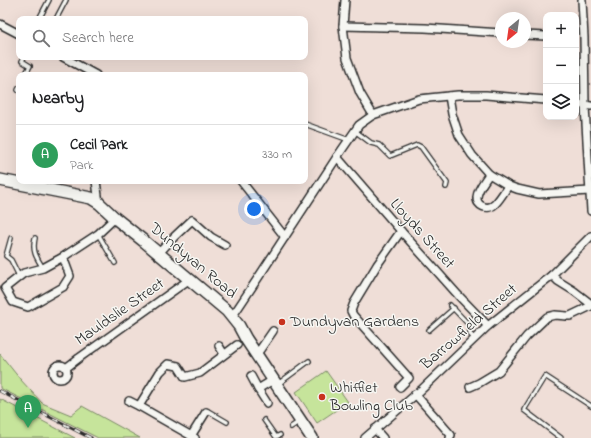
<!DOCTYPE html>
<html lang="en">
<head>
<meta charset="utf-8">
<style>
  body { margin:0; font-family:"Indie Flower",sans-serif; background:#f2f2f2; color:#202124 }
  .controls { position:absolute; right:12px; top:12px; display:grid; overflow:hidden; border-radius:8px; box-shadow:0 4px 16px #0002 }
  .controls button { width:36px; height:36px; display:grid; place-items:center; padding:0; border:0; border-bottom:1px solid #e0e0e0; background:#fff; color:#202124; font:20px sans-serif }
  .compass { position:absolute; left:495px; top:12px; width:36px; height:36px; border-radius:50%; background:#fff; box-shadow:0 4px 16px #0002; rotate:209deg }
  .you { position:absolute; left:254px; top:209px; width:14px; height:14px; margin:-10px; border:3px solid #fff; border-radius:50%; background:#1a73e8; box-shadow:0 0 0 6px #1a73e833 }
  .badge { display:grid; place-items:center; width:26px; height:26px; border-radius:50%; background:#d93025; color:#fff; font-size:13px; font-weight:700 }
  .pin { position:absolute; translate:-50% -33px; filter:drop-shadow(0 1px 2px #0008) }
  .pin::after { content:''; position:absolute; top:21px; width:14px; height:12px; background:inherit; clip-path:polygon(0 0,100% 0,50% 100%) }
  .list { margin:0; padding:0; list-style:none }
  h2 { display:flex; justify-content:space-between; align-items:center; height:52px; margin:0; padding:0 16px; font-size:17px }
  h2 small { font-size:13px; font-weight:400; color:#757577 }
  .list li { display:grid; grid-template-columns:26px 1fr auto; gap:12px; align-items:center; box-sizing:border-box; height:60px; padding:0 16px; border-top:1px solid #e0e0e0 }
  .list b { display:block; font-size:15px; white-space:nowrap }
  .list p { margin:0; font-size:13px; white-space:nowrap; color:#757577 }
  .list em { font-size:13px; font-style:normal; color:#757577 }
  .icon { flex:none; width:22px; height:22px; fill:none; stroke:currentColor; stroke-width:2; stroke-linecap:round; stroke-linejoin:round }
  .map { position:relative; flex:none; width:591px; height:438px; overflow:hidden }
  .search { position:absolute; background:#fff; box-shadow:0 4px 16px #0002; left:16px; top:16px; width:292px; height:44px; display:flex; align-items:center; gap:10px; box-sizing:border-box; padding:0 14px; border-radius:8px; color:#757577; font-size:15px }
  .panel { position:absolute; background:#fff; box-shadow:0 4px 16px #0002; left:16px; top:72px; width:292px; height:112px; border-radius:8px }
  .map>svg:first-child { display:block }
  .green { fill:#c6e49b; stroke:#788863 }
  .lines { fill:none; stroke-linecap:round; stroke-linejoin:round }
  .service-casing { stroke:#2b2b2b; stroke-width:6 }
  .minor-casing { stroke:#2b2b2b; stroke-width:10 }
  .secondary-casing { stroke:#2b2b2b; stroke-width:14 }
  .service { stroke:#f6f6f2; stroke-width:3.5 }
  .minor { stroke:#f6f6f2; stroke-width:7 }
  .secondary { stroke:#f6f6f2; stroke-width:11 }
  .rail-casing { stroke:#2b2b2b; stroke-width:3.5 }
  .rail { stroke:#f6f6f2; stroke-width:2; stroke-dasharray:6; stroke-linecap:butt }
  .poi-dot { fill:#c8321e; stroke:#f6f6f2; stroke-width:1.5 }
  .labels { text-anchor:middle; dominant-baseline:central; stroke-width:3; stroke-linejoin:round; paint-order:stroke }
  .street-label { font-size:16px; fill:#2b2b2b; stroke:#f6f6f2 }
  .poi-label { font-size:16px; fill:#2b2b2b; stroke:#f6f6f2; text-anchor:start }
</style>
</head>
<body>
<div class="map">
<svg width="591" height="438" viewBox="0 0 591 438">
  <rect width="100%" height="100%" fill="#efded7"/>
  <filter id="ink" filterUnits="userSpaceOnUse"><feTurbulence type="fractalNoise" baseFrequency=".025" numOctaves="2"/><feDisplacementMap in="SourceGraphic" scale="8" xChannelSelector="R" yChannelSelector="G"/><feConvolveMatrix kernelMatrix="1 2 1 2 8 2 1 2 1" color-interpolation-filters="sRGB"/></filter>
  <g filter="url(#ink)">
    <!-- green -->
    <g class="green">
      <polygon points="0,354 20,379 42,403 71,415 82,406 140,438 98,438 0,388"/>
      <polygon points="326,371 348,402 317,423 296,392"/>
      <polygon points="0,399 75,438 0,438"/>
    </g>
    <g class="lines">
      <defs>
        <g id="service">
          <polyline points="39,19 49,0"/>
          <polyline points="56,19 66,0"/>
          <polyline points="24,57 22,61 30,66 25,75"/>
          <polyline points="19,88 18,90 19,91"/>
          <polyline points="305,124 349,140"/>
          <polyline points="355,131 371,143 379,145 390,156 417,145 421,147 447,183 446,187"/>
          <polyline points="98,234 115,263"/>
          <polyline points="11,238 6,256 11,260 19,276"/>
          <path d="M35,238C32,251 36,257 43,268"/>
          <polyline points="450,305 470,326 470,334 475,339"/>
          <polyline points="429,330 454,308"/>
          <polyline points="278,384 309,361"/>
          <polyline points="206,412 208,411 227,422"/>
          <polyline points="264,420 276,437 280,435"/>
          <polyline points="291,427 300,421"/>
          <polyline points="561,438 524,410 545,376 591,406"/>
        </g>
        <g id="minor">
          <polyline points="345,0 343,26 347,58 360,93 373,115"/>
          <polyline points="582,0 584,38 585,106 591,211"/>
          <polyline points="0,24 19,34"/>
          <polyline points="343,26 425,28 501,33"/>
          <polyline points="525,35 546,36"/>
          <polyline points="63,57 96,75"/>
          <polyline points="449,96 452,114 459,135 472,155 489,174 509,186 517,189 539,194 590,191"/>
          <polyline points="576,104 591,106"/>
          <polyline points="337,157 401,231 458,295 488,326"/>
          <path d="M489,174C485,181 478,188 477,197C476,206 488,211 495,204C500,199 504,192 508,186"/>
          <polyline points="96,181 99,203"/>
          <polyline points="241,181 285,237"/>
          <polyline points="159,253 174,237 192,220 211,237 225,245"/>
          <polyline points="63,257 43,268 24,273 5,288 13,302 28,307 63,287 70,276 63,257 98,234 115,218"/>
          <polyline points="552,275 558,281 574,291 591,304"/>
          <polyline points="232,317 258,278 337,157 359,125 373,115 419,99 458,95 486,95 546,100"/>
          <polyline points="219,346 224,354"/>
          <polyline points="257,354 273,331"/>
          <circle cx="60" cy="372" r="7"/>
          <polyline points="66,368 79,358 190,279"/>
          <polyline points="251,376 258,389 273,380"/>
          <polyline points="400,387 409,378 353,315 351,311 354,303 377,265 401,231"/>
          <polyline points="470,387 479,383 499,371 527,336 547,317 555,315 567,316 570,316 591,306"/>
          <polyline points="258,389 267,403"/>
          <polyline points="415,394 451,435 450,438"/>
          <polyline points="129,401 139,406"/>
          <polyline points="375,429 383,438"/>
          <polyline points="191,436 206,412"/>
          <polyline points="195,438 139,406 160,372 168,364 178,366 185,377 200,373 237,345"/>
          <polyline points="365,438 421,390 488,326 552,275 591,236"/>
        </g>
        <polyline id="secondary" points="0,180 91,198 99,203 115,218 145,242 227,311 239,326 246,339 312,438"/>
      </defs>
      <!-- service casing -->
      <use href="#service" class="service-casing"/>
      <!-- minor casing -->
      <use href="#minor" class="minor-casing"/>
      <!-- secondary casing -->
      <use href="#secondary" class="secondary-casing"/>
      <!-- service -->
      <use href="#service" class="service"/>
      <!-- minor -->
      <use href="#minor" class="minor"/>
      <!-- secondary -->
      <use href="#secondary" class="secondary"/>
      <defs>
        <polyline id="rail" points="0,391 91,438"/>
      </defs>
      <!-- rail casing -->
      <use href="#rail" class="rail-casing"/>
      <!-- rail -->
      <use href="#rail" class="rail"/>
    </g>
  </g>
  <!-- markers -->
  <g class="poi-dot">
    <circle cx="282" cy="322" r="4"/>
    <circle cx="322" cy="397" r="4"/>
  </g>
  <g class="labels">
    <!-- street labels -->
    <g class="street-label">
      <text transform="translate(422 234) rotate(48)">Lloyds Street</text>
      <text transform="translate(193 261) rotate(40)">Dundyvan Road</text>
      <text transform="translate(120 312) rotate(-35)">Mauldslie Street</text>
      <text transform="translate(469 327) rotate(-41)">Barrowfield Street</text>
    </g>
    <!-- poi labels -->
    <g class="poi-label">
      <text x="290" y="322">Dundyvan Gardens</text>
      <text x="330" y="388">Whifflet<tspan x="330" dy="18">Bowling Club</tspan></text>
    </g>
  </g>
</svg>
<div class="controls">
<button>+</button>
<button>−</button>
<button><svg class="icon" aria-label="layers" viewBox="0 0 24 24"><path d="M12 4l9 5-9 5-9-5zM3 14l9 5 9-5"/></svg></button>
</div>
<svg class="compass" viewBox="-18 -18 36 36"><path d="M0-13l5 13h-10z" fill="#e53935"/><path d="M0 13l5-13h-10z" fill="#757577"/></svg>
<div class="you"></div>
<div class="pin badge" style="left:28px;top:428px;background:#2e9e5b">A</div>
<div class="search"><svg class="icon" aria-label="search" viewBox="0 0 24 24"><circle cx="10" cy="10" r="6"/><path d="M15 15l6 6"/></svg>Search here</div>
<section class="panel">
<h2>Nearby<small></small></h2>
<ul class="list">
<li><span class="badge" style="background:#2e9e5b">A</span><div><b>Cecil Park</b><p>Park</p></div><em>330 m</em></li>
</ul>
</section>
</div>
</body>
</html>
